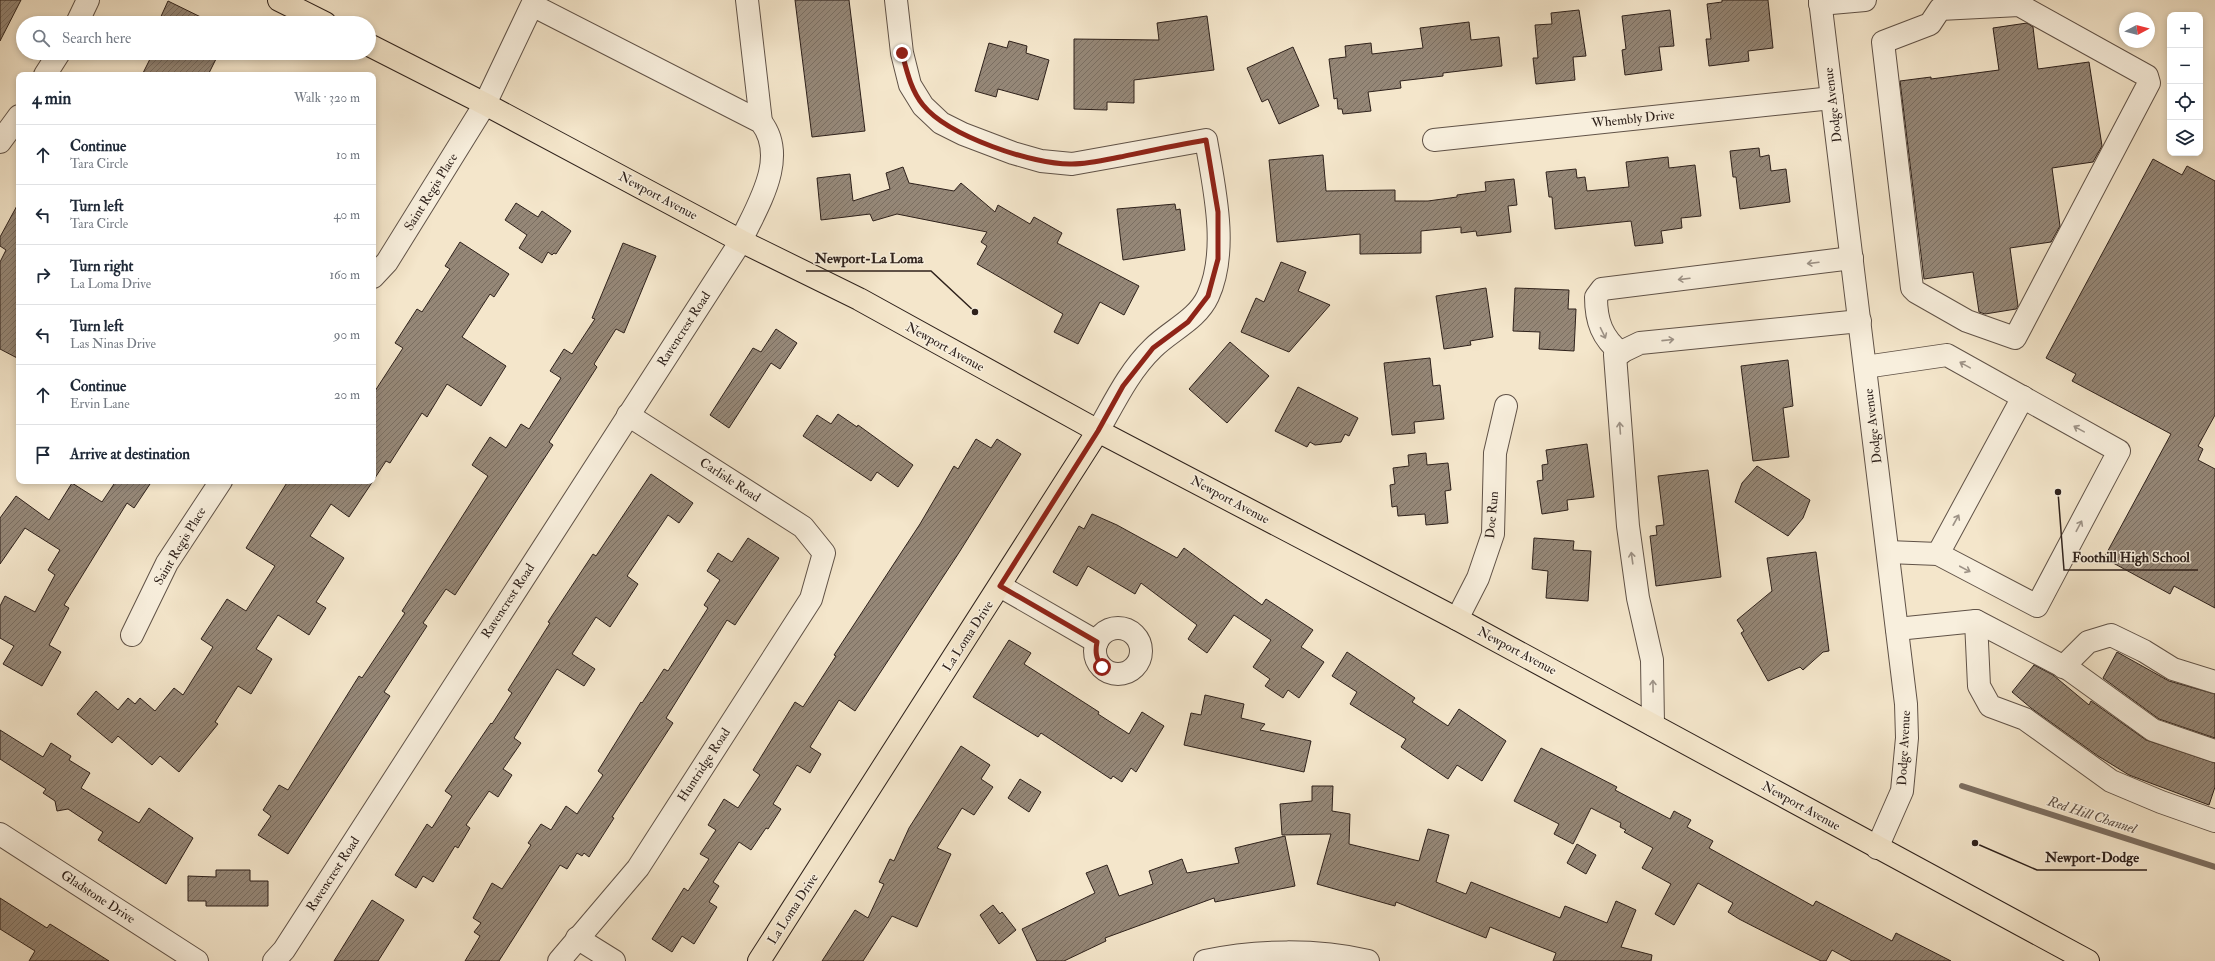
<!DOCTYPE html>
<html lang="en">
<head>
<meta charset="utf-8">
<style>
  body { margin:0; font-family:"IM FELL Double Pica",serif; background:#f2f2f3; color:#1f2937 }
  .controls { position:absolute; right:12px; top:12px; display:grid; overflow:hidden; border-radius:8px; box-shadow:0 2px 6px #0003 }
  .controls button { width:36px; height:36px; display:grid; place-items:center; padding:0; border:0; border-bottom:1px solid #e0e1e3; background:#fff; color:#1f2937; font:20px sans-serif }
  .compass { position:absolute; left:2119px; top:12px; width:36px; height:36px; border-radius:50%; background:#fff; box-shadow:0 2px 6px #0003; rotate:83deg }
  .stop { position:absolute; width:12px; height:12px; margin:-9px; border:3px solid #8f2418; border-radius:50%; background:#fff }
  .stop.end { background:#8f2418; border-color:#fff; box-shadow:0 1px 4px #0008 }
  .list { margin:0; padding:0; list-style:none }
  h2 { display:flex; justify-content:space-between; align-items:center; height:52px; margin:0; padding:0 16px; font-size:17px }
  h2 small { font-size:13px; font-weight:400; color:#747a83 }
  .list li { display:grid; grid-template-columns:26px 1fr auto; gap:12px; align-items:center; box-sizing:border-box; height:60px; padding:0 16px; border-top:1px solid #e0e1e3 }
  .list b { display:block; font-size:15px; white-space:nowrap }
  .list p { margin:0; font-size:13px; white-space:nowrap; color:#747a83 }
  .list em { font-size:13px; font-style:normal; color:#747a83 }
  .icon { flex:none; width:22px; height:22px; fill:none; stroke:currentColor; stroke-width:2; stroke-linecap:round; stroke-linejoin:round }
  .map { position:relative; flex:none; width:2215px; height:961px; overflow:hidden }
  .search { position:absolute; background:#fff; box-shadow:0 2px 6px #0003; left:16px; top:16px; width:360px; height:44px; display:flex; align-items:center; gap:10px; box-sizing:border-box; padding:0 14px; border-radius:22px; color:#747a83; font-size:15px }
  .panel { position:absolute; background:#fff; box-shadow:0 2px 6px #0003; left:16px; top:72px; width:360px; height:412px; border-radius:8px }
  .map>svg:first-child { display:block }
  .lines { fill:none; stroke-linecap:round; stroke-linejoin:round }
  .stream { stroke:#7d6f61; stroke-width:6 }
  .building { fill:url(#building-hatch); stroke:#2e211b }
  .minor-casing { stroke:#605247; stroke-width:24 }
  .major-casing { stroke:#2e211b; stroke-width:24 }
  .minor { stroke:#f8efdd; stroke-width:22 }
  .major { stroke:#f4e6cb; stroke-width:22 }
  .oneway { stroke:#9d9286 }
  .route { stroke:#8f2418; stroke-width:5 }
  .labels { text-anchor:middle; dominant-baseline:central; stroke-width:3; stroke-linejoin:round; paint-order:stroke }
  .street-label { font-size:13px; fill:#2e211b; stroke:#f8efdd }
  .water-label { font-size:14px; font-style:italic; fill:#5c4e44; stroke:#f8efdd }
  .leader { fill:none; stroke:#2e211b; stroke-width:1.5 }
  .callout-dot { fill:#2e211b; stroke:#f8efdd; stroke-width:1.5 }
  .callout-label { font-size:14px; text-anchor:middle; font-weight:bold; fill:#2e211b; stroke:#f8efdd; stroke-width:3; stroke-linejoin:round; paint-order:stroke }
</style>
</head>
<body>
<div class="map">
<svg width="2215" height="961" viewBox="0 0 2215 961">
  <defs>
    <pattern id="building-hatch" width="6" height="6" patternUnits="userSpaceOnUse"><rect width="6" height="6" fill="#958777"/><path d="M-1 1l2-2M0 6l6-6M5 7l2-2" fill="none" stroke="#7a6e61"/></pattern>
  </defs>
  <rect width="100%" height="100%" fill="#f4e6cb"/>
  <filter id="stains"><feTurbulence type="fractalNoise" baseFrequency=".005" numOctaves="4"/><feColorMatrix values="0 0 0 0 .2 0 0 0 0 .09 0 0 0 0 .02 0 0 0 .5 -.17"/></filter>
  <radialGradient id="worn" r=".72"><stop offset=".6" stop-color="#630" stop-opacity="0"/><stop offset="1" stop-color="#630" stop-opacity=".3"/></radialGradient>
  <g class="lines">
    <!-- stream -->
    <polyline class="stream" points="1962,786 2215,867"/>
  </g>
  <!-- building -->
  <g class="building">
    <polygon points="0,0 21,0 0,41"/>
    <polygon points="795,0 849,0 865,131 812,137"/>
    <polygon points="1722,0 1768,0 1773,48 1748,51 1749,61 1709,66 1706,39 1711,39 1707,4 1722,2"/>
    <polygon points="168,1 213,23 158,23"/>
    <polygon points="1579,10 1586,56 1573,57 1575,80 1536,84 1533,58 1538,58 1535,25 1552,24 1551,13"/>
    <polygon points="1670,10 1674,46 1659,47 1662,70 1625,75 1622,50 1626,49 1622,16"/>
    <polygon points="1207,16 1214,70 1134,80 1134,103 1107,102 1107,110 1074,109 1074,39 1159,40 1157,23"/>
    <polygon points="1469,22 1471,40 1499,37 1502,66 1443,73 1443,76 1400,81 1401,88 1368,92 1371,111 1343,114 1342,109 1338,109 1337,98 1334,99 1329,59 1346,57 1345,46 1371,43 1372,54 1423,48 1420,28"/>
    <polygon points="2027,23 2033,27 2038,69 2089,62 2102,146 2093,162 2052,168 2060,226 2051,242 2010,248 2018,306 2016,309 1985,314 1979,312 1973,272 1924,279 1900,81 1931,77 1931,79 1999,70 1993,28"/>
    <polygon points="1009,41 1027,46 1026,53 1049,60 1038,100 998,89 996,97 975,91 989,43 1007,48"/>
    <polygon points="1293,47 1319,106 1279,124 1268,99 1262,102 1247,68"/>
    <polygon points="153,53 208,53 217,57 208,75 142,75"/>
    <polygon points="1759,148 1760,157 1769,155 1771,171 1786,169 1790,202 1740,209 1736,177 1733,177 1730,151"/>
    <polygon points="1323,155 1326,191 1395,190 1395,201 1428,201 1457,197 1457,195 1486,191 1485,182 1514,179 1517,205 1508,206 1511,232 1477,236 1476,231 1461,233 1461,227 1421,231 1421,253 1360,254 1360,234 1277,242 1269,160"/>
    <polygon points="1668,157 1669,168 1695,165 1701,216 1681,218 1682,228 1661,231 1663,243 1635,246 1631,221 1555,229 1552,197 1549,197 1546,172 1576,169 1577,178 1585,177 1587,191 1629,187 1626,162"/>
    <polygon points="2153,159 2182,175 2187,166 2215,181 2215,415 2198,446 2203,449 2198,460 2215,469 2215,608 2174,586 2170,594 2104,558 2171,434 2072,381 2076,374 2046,358"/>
    <polygon points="903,167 909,183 954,191 961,183 995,212 998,205 1030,224 1034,217 1062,233 1057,243 1139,286 1124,315 1100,302 1078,344 1054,332 1063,314 977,264 987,246 981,242 987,232 897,214 873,221 870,214 821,220 817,178 850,174 853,201 890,189 886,173"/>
    <polygon points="19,202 19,359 0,349 0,262 6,250 0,246 0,237"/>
    <polygon points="516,203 538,217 542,211 571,231 556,254 554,253 552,255 548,252 542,263 519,248 527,235 505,220"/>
    <polygon points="1175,204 1176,210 1180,209 1185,250 1123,260 1117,209"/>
    <polygon points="460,242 509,274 494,297 490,294 462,337 506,366 481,406 447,384 427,417 422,413 390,463 386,461 373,481 373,394 403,348 395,343 417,309 422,312 450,269 445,266"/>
    <polygon points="623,243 656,256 624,333 616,329 594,364 597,367 549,442 553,445 455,595 446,589 423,623 427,626 384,692 390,696 288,854 258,835 271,816 263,810 279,785 288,790 359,676 362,678 405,613 402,611 488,476 472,465 490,437 506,448 521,424 529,429 561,378 550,371 564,349 572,354 595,319 592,318"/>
    <polygon points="1281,262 1306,272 1298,291 1330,305 1289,352 1241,332 1256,298 1264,302"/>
    <polygon points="1486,288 1493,337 1470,341 1471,345 1444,349 1436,296"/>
    <polygon points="1515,288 1569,290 1568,309 1576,309 1574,351 1539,349 1540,332 1513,331"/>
    <polygon points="776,329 797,343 780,369 771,363 729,428 710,415 753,348 761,352"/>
    <polygon points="1230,342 1269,376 1227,423 1189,389"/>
    <polygon points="1430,358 1433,386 1440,385 1444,419 1414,422 1415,433 1392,435 1384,363"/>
    <polygon points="1788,360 1793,406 1783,408 1789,457 1753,461 1741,366"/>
    <polygon points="1298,387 1358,418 1349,436 1345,434 1341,442 1315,445 1310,442 1307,447 1275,431"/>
    <polygon points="838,414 857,427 858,425 913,465 898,487 877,472 871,481 803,436 817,415 831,424"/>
    <polygon points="976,439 991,448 997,439 1021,454 960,551 855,711 839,700 810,747 821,754 810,773 797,765 773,804 781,809 768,829 766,828 751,850 739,842 713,882 719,886 709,902 717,907 694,944 682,936 672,952 652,939 684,888 688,891 709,859 700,854 716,830 708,825 724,799 738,808 760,775 753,770 795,702 803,707 836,656 834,655 920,524 954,466 958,469"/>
    <polygon points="1587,444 1594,497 1567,500 1568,510 1542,514 1537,481 1543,480 1542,465 1548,464 1546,450"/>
    <polygon points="1426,453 1427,465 1448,463 1451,490 1445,491 1448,523 1426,525 1425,514 1398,516 1397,506 1392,507 1390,485 1395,484 1393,468 1409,466 1408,455"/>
    <polygon points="1757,466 1810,500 1803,518 1788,536 1735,502 1742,483"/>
    <polygon points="1708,470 1721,577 1656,586 1650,536 1657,535 1656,526 1664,525 1658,476"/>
    <polygon points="651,474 693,503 679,523 668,515 627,576 638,584 610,627 596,617 572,654 595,669 584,686 557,669 514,738 521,743 503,769 512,775 498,797 489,791 466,825 470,828 458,848 455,846 433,882 423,876 416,888 395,875 427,824 432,828 452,796 445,791 491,723 492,724 512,693 508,690 550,623 548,622 593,554 596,556"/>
    <polygon points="116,481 152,481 134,508 127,503 64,605 69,608 49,645 61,652 42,686 3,664 14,646 0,638 0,606 5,596 35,612 55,575 48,570 60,550 25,528 0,564 0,518 16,496 49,520 72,483 102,502"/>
    <polygon points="288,481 373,481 349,517 331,504 310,536 344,558 316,602 326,608 309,635 278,615 256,649 272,659 251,694 238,686 215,722 218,724 179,772 160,756 152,765 118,736 112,743 77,714 96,691 118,710 128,698 135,704 140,698 155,711 174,688 183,695 213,647 201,639 227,599 246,611 275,566 246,548"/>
    <polygon points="1092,514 1117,525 1177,558 1184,548 1262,605 1266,599 1313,630 1301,647 1324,662 1299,698 1288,690 1283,698 1265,686 1270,679 1253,667 1271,640 1234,615 1207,653 1188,639 1197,625 1141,583 1135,594 1088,566 1077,586 1053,572 1079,526 1084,529"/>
    <polygon points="748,538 779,558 735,625 727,620 666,718 673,723 612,817 614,818 589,857 584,853 582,856 577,853 567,869 560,865 499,961 465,961 480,936 474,932 481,923 473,918 492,883 502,889 531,845 528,843 541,824 551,830 566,806 577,814 603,775 598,771 641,702 642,703 664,669 668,671 708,608 704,605 720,580 707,571 718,553 732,562"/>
    <polygon points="1534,538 1574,541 1573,550 1591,551 1588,601 1546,598 1548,571 1532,569"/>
    <polygon points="1816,552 1829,651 1823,652 1803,670 1800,667 1768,681 1741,633 1744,631 1737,620 1772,591 1767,558"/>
    <polygon points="1009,640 1031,653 1024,664 1099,712 1098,714 1129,734 1142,712 1164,726 1136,772 1131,768 1122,782 1113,776 1111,779 1041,733 1038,737 973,697"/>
    <polygon points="1347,652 1415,698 1412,702 1448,726 1459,709 1506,741 1482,781 1457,765 1448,779 1401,747 1406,739 1350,704 1357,692 1332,676"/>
    <polygon points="2117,652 2169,681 2215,694 2215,738 2159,719 2103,678"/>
    <polygon points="2034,665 2053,675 2089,705 2091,701 2146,740 2215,763 2215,787 2209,805 2129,775 2098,756 2031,708 2012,692"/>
    <polygon points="1205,695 1244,704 1241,718 1265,724 1260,730 1311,741 1304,772 1184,745 1191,713 1201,715"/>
    <polygon points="0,730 43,757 51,743 71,756 69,760 90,773 81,788 139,823 149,808 193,838 166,884 98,840 103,832 68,809 57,811 55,801 43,793 46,789 0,759"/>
    <polygon points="961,746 990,765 981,779 993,787 974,815 962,808 937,848 951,854 917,927 892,916 863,961 822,961 855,910 868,918 884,884 879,882 890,859 894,861 909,828"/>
    <polygon points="1541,748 1617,787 1615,790 1670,819 1674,811 1691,820 1687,827 1713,841 1709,848 1813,906 1816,901 1892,941 1896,933 1951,961 1852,961 1832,950 1826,961 1821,961 1739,919 1728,912 1733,903 1698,883 1674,925 1655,914 1671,884 1642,868 1653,848 1624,832 1626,830 1620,827 1621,823 1591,808 1573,844 1554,834 1559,824 1514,801"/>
    <polygon points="1020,779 1041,792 1029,812 1008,798"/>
    <polygon points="1312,786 1333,786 1332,811 1350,814 1349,844 1419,861 1428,829 1449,835 1436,882 1466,894 1471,882 1560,918 1565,906 1607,923 1616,901 1636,910 1621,947 1652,955 1651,961 1553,961 1556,953 1490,927 1486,938 1396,902 1395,906 1317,884 1331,834 1282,835 1280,804 1312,801"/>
    <polygon points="1285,836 1295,886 1215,902 1214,898 1105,938 1106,941 1064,961 1037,961 1022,929 1095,893 1086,873 1107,865 1119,896 1153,884 1149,871 1182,859 1187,873 1239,863 1235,848"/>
    <polygon points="1577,844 1596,855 1586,874 1567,863"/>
    <polygon points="216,870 250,870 250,881 268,881 268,906 206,906 206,901 188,901 188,876 216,877"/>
    <polygon points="0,898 47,928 50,924 109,961 29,961 35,951 0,929"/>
    <polygon points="372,900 404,920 378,961 334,961"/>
    <polygon points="993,905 1000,914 1002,912 1016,930 999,944 980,915"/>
  </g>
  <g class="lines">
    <defs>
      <g id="minor">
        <polyline points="747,0 761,122"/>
        <path d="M896,0L902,53L910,85L923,106L941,123L963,134L1013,153L1041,161L1072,164L1206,140C1214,187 1229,250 1208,296C1197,320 1171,330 1153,348C1129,371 1114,403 1098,431"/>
        <polyline points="1820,0 1906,704 1907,738 1902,791 1877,848"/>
        <polyline points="1820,4 1865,0"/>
        <polygon points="2019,5 2147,76 2149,83 2015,338 1967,321 1916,292 1912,288 1883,42 1930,24 1940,9"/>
        <polyline points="77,23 88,0"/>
        <polyline points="45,75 59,53"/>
        <polyline points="1434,140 1832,98"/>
        <polyline points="0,142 19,116"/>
        <path d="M1621,353C1602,338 1596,321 1596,297L1602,289L1852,258"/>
        <polyline points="1865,367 1947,355 2119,451 2037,606 1938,554 1888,552"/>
        <polyline points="1938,554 2023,397"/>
        <polyline points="1000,586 1097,642"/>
        <polyline points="1457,619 1478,578 1493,534 1495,453 1506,406"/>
        <polyline points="1976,621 1979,686 1990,706 2025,719 2111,781 2161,802 2215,821"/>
        <circle cx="1118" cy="651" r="23"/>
        <polyline points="1897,629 1976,621 2070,670 2153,730 2215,751"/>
        <polyline points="132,635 167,563 221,481"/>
        <polyline points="2063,667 2088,642 2111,635 2144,651 2173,669 2215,682"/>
        <polyline points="1653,725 1652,660 1638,598 1628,526 1615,355 1640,343 1860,321"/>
        <polyline points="0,834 197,961"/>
        <polyline points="577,938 614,961"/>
        <path d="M274,961L284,950L741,241C757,206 789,158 761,122L532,5L485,104L387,262L373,277"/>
        <polyline points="559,961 638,868 811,599 824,553 803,527 628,415"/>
        <path d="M1205,961C1256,950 1317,949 1368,961"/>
      </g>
      <g id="major">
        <polyline points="279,0 325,23"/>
        <polyline points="369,45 485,104 741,241 859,299 1098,431 1457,619 2088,961"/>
        <polyline points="759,961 1098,431"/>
      </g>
    </defs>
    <!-- minor casing -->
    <use href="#minor" class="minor-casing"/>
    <!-- major casing -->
    <use href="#major" class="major-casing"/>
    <!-- minor -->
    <use href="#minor" class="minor"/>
    <!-- major -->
    <use href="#major" class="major"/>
  </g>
  <!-- one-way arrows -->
  <defs><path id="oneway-shaft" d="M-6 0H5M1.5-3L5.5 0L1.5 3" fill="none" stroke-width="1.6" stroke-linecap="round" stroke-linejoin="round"/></defs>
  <g class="oneway">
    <use href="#oneway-shaft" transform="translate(1813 263) rotate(173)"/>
    <use href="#oneway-shaft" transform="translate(1684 279) rotate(173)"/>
    <use href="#oneway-shaft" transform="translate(1603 333) rotate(64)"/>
    <use href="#oneway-shaft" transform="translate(1668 340) rotate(-6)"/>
    <use href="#oneway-shaft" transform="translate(1965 365) rotate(-151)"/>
    <use href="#oneway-shaft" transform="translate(1620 428) rotate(-94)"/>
    <use href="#oneway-shaft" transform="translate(2079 429) rotate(-151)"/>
    <use href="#oneway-shaft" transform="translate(1956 520) rotate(-61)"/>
    <use href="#oneway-shaft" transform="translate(2079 526) rotate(-62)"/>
    <use href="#oneway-shaft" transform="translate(1632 558) rotate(-98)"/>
    <use href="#oneway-shaft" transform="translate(1965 569) rotate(28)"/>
    <use href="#oneway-shaft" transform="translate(1653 686) rotate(-91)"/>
  </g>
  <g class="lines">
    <!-- route -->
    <path class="route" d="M902,53C907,72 911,90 923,105C948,136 1033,165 1072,164C1088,164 1105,160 1120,157C1149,151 1177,145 1206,140L1218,212V259L1208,296L1188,322L1153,348L1123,386L1098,431L1000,586L1097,642C1095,652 1096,658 1102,667"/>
  </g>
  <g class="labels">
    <!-- street labels -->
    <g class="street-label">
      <text transform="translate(1833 105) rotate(-97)">Dodge Avenue</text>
      <text transform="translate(1633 119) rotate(-6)">Whembly Drive</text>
      <text transform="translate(431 192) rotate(-58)">Saint Regis Place</text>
      <text transform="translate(658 196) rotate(28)">Newport Avenue</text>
      <text transform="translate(684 329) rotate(-57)">Ravencrest Road</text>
      <text transform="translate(945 347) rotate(29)">Newport Avenue</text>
      <text transform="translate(1873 426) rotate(-97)">Dodge Avenue</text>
      <text transform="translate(730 480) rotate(33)">Carlisle Road</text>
      <text transform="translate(1230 500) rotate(28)">Newport Avenue</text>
      <text transform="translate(1492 515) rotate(-85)">Doe Run</text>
      <text transform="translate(180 546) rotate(-59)">Saint Regis Place</text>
      <text transform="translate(508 601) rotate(-57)">Ravencrest Road</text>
      <text transform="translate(968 636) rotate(-57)">La Loma Drive</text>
      <text transform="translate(1517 651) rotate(28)">Newport Avenue</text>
      <text transform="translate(1904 748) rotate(-87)">Dodge Avenue</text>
      <text transform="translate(704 765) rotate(-57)">Huntridge Road</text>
      <text transform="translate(1801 806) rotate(29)">Newport Avenue</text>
      <text transform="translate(333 874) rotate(-57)">Ravencrest Road</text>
      <text transform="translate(98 897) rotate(33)">Gladstone Drive</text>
      <text transform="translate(793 909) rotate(-57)">La Loma Drive</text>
    </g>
    <!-- water labels -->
    <g class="water-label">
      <text transform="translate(2092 815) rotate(18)">Red Hill Channel</text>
    </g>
  </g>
  <!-- callouts -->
  <path class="leader" d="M975 312L931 271H806M2058 492L2064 570H2198M1975 843L2037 870H2147"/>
  <g class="callout-dot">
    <circle cx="975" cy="312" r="4"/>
    <circle cx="2058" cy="492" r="4"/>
    <circle cx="1975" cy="843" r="4"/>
  </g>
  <g class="callout-label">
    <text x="869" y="263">Newport-La Loma</text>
    <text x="2131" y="562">Foothill High School</text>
    <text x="2092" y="862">Newport-Dodge</text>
  </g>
  <rect width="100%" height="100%" filter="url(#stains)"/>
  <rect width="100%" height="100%" fill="url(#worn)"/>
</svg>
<div class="controls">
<button>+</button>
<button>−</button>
<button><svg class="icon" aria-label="locate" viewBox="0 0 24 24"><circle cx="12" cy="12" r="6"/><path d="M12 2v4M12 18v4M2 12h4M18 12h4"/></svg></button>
<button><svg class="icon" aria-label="layers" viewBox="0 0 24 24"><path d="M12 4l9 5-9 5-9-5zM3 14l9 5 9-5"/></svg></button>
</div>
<svg class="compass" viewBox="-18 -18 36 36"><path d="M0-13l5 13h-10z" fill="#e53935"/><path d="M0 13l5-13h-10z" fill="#747a83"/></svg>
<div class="stop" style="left:1102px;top:667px"></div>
<div class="stop end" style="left:902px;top:53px"></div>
<div class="search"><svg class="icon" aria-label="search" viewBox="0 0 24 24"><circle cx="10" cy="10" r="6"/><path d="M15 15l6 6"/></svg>Search here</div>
<section class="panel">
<h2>4 min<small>Walk · 320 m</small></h2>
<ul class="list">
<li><svg class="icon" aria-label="ahead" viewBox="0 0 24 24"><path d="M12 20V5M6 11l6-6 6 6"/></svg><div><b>Continue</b><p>Tara Circle</p></div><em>10 m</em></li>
<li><svg class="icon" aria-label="left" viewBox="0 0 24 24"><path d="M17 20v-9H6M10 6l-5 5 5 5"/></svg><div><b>Turn left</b><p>Tara Circle</p></div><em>40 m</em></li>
<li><svg class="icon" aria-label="right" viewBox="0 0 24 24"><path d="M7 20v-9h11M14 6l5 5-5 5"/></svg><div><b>Turn right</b><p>La Loma Drive</p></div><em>160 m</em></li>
<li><svg class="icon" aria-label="left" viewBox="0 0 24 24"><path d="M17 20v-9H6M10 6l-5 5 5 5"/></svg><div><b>Turn left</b><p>Las Ninas Drive</p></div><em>90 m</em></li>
<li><svg class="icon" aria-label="ahead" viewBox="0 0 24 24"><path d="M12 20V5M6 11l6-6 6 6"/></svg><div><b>Continue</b><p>Ervin Lane</p></div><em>20 m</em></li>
<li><svg class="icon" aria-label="arrive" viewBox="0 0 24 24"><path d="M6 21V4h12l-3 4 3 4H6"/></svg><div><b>Arrive at destination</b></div></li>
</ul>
</section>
</div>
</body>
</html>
